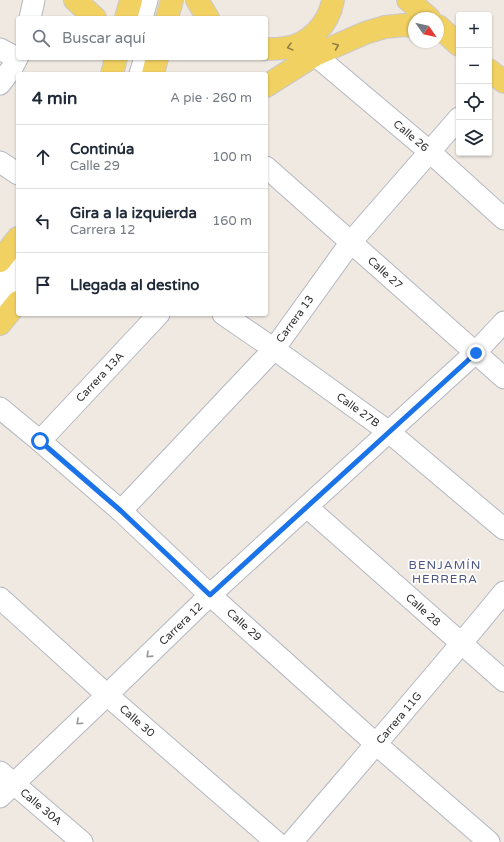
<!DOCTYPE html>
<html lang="es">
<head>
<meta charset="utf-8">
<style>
  body { margin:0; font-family:"Varela Round",sans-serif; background:#f6f6f7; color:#1f2937 }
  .controls { position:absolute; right:12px; top:12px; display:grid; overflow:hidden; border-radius:4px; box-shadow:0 1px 3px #0004 }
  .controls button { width:36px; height:36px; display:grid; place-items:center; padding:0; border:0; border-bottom:1px solid #e0e1e3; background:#fff; color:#1f2937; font:20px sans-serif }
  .compass { position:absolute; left:408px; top:12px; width:36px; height:36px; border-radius:50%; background:#fff; box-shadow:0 1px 3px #0004; rotate:124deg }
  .stop { position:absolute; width:12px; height:12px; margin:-9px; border:3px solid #1a73e8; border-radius:50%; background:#fff }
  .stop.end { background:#1a73e8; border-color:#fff; box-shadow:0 1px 4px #0008 }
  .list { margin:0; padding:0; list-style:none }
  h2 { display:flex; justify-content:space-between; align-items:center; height:52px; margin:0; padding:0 16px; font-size:17px }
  h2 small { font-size:13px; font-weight:400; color:#747a83 }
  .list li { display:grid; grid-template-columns:26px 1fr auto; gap:12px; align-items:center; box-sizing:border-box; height:64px; padding:0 16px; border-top:1px solid #e0e1e3 }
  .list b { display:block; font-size:15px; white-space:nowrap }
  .list p { margin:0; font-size:13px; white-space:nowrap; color:#747a83 }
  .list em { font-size:13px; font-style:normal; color:#747a83 }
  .icon { flex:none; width:22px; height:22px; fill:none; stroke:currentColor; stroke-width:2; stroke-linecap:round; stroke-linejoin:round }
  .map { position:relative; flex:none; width:504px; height:842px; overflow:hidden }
  .search { position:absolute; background:#fff; box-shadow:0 1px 3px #0004; left:16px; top:16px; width:252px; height:44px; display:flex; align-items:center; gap:10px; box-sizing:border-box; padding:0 14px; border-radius:4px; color:#747a83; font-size:15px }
  .panel { position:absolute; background:#fff; box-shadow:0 1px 3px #0004; left:16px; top:72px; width:252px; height:244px; border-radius:4px }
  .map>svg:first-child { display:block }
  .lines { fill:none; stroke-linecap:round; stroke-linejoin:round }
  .minor-casing { stroke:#b4b7c1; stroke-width:23 }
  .major-casing { stroke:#c9c9c9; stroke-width:24 }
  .minor { stroke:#fff; stroke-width:21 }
  .major { stroke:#f2d163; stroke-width:22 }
  .oneway { stroke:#908048 }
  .oneway2 { stroke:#969696 }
  .route { stroke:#1a73e8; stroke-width:5 }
  .labels { text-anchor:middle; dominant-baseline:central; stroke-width:3.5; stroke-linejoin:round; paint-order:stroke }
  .street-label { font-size:11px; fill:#2e2e2e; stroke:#fff }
  .neighbourhood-label { font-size:12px; letter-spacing:1px; fill:#4d5680; stroke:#fff }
</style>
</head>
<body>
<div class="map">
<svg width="504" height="842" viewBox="0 0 504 842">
  <rect width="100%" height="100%" fill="#efe9e1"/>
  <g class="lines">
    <defs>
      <g id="minor">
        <polyline points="30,18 34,0"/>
        <polyline points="142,18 147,0"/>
        <polyline points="0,49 17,58"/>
        <polyline points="315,55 430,152 504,219"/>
        <polyline points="140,74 145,58"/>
        <polyline points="0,84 12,68 18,56"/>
        <polyline points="0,162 18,174"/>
        <polyline points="266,167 504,378"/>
        <polyline points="0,283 18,260"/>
        <polyline points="0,305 18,283"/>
        <polyline points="223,314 274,349 389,432 504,529"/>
        <polyline points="0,408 40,441 121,511 210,595 376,744 489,842"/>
        <polyline points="40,441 159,314"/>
        <polyline points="307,507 504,681"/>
        <polyline points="121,511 274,349 351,242 459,118"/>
        <polyline points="0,598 107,695 276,842"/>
        <polyline points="0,772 82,842"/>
        <polyline points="0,797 107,695 210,595 475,353 504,322"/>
        <path d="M292,842C363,759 435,676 504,592"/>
      </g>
      <g id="major">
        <polyline points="75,0 95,18"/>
        <polyline points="197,0 208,18"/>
        <polyline points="408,0 429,18"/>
        <polyline points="126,18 131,0"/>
        <polyline points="167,18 172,0"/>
        <polyline points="438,26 459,45"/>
        <path d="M266,49C272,49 279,49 285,48C309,45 329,24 333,0"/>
        <polyline points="489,70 504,82"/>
        <polyline points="112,74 116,58"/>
        <polyline points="153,74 157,58"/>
        <polyline points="266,86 315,55 365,33 385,27 404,25 414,26"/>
        <polyline points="0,261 18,238"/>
        <polyline points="0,324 18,302"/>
      </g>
    </defs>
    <!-- minor casing -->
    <use href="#minor" class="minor-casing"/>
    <!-- major casing -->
    <use href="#major" class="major-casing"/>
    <!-- minor -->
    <use href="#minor" class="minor"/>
    <!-- major -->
    <use href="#major" class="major"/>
  </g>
  <!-- one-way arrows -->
  <defs><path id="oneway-chevron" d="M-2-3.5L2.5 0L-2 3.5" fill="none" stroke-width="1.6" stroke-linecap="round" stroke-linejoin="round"/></defs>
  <g class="oneway">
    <use href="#oneway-chevron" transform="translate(336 46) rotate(-23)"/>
    <use href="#oneway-chevron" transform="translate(290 47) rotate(165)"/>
  </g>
  <g class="oneway2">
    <use href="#oneway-chevron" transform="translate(149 655) rotate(136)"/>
    <use href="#oneway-chevron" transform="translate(79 722) rotate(137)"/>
  </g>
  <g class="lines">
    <!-- route -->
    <polyline class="route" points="40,441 121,511 210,595 476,353"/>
  </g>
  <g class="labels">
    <!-- street labels -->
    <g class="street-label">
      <text transform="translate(411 136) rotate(40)">Calle 26</text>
      <text transform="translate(385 273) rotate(42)">Calle 27</text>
      <text transform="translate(295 319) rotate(-54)">Carrera 13</text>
      <text transform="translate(100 377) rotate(-47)">Carrera 13A</text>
      <text transform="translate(358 410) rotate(36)">Calle 27B</text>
      <text transform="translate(423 610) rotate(42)">Calle 28</text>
      <text transform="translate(181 624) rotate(-44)">Carrera 12</text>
      <text transform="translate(244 625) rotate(42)">Calle 29</text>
      <text transform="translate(399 718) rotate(-50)">Carrera 11G</text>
      <text transform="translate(137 721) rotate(41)">Calle 30</text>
      <text transform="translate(41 807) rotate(40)">Calle 30A</text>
    </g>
    <!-- neighbourhood labels -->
    <g class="neighbourhood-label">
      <text x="445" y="565">BENJAMÍN<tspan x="445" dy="14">HERRERA</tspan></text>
    </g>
  </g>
</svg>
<div class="controls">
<button>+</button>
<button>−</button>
<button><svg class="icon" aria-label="locate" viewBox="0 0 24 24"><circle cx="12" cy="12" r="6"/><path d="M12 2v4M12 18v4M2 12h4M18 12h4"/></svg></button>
<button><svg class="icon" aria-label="layers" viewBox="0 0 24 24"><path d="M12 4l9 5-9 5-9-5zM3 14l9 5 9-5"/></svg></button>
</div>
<svg class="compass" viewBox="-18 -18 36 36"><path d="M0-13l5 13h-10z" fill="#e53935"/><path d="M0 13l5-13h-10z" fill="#747a83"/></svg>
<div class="stop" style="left:40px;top:441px"></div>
<div class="stop end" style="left:476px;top:353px"></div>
<div class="search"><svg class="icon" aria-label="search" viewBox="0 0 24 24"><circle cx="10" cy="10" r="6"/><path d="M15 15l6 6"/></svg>Buscar aquí</div>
<section class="panel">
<h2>4 min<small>A pie · 260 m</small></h2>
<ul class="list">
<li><svg class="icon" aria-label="ahead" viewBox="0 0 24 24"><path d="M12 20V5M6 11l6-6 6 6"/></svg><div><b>Continúa</b><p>Calle 29</p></div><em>100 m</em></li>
<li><svg class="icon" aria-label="left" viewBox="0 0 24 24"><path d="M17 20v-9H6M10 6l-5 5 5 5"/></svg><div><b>Gira a la izquierda</b><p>Carrera 12</p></div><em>160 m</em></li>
<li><svg class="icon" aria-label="arrive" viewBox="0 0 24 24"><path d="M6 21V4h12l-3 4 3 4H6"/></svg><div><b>Llegada al destino</b></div></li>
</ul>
</section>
</div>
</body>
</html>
